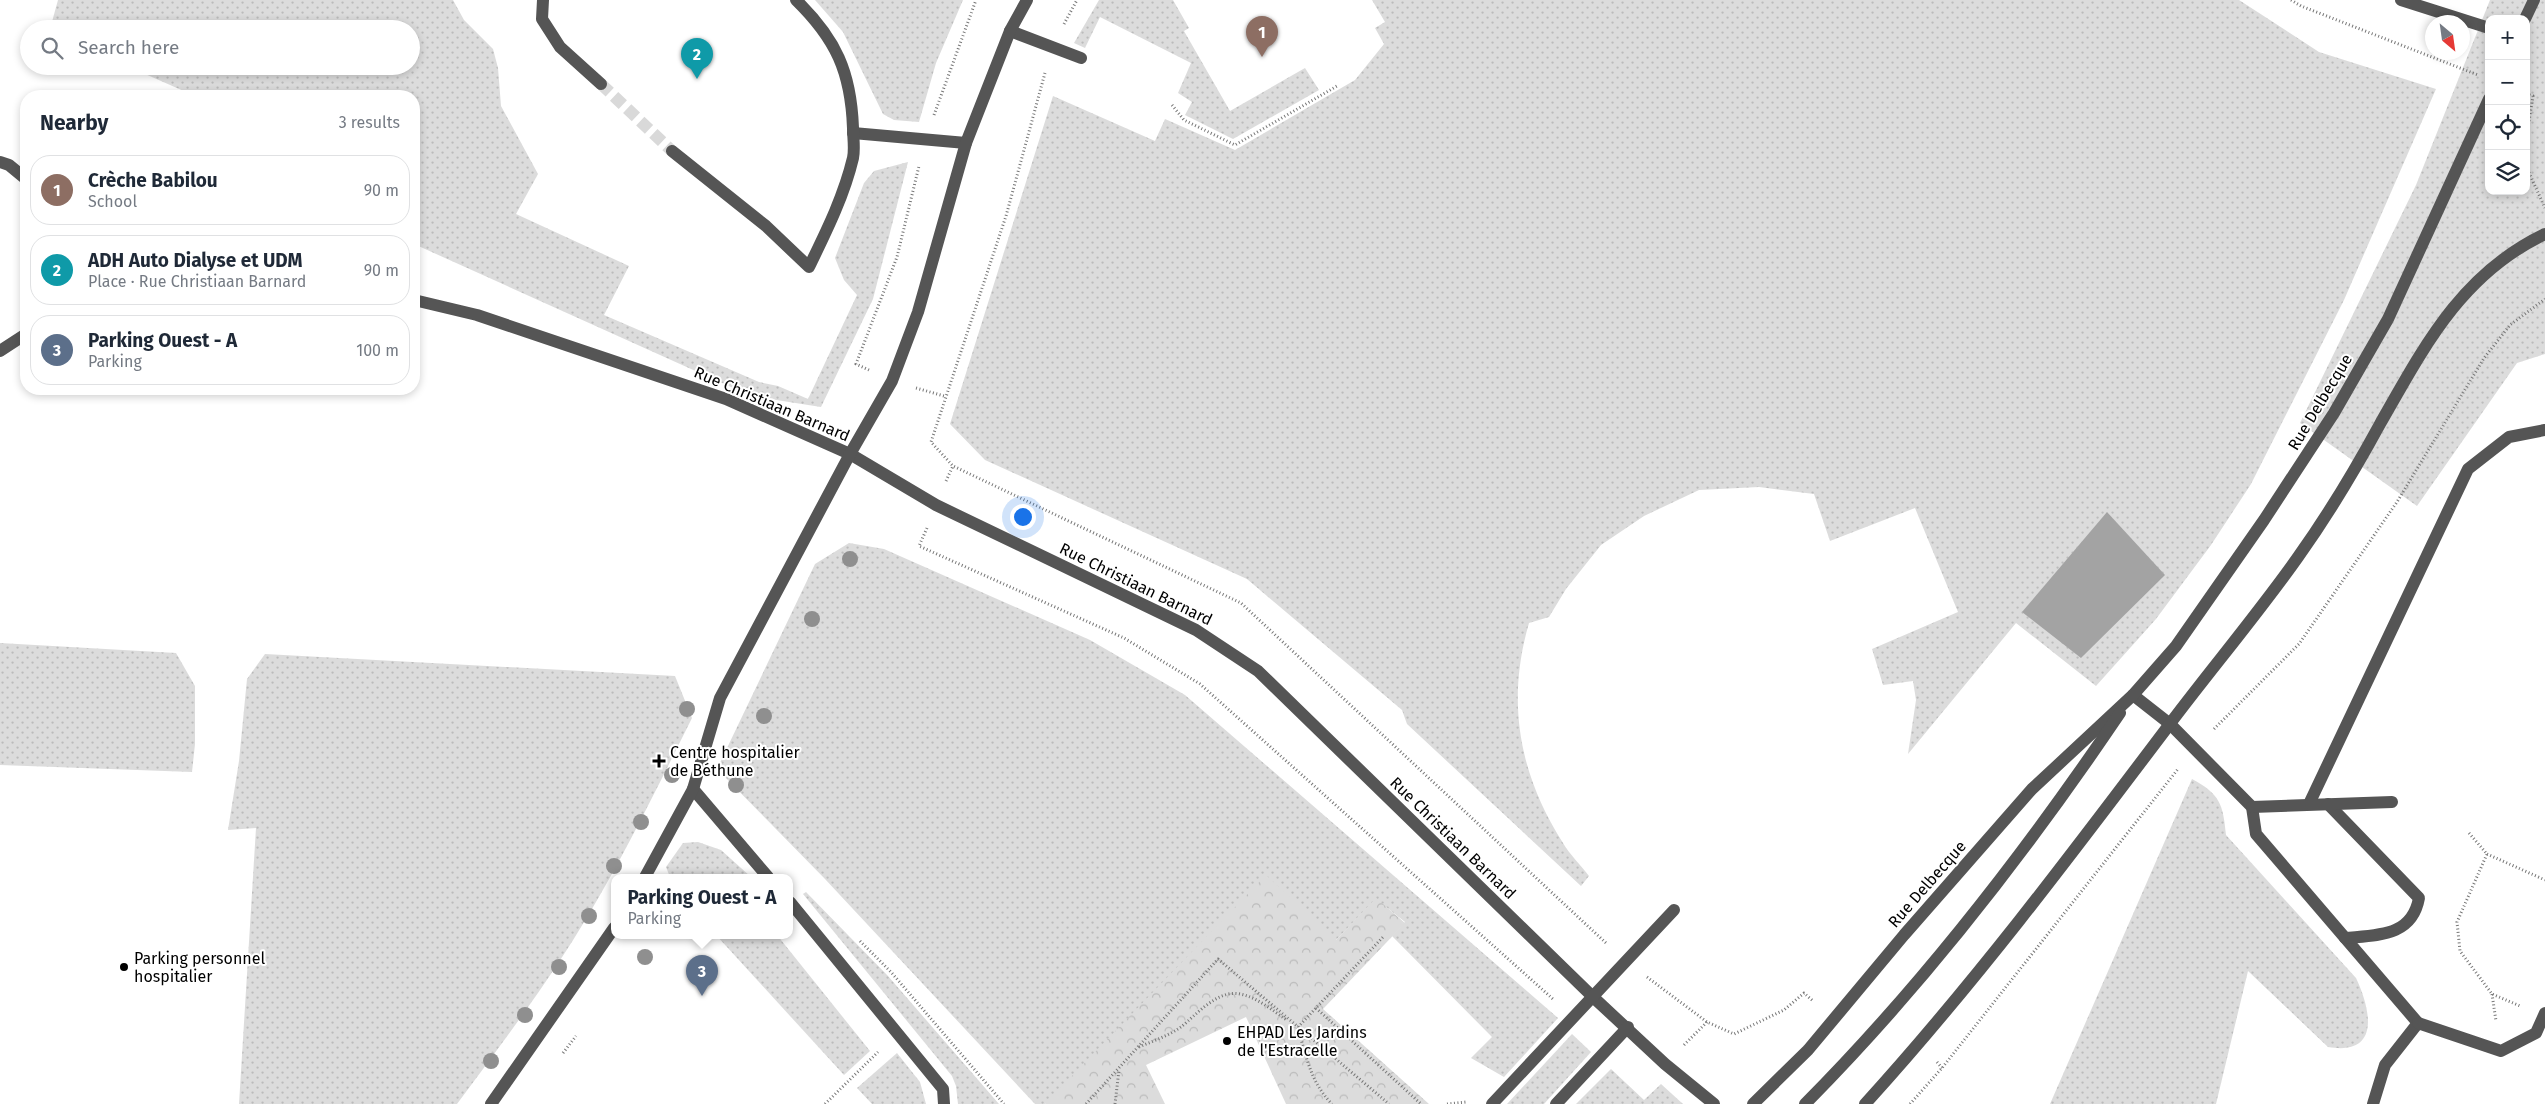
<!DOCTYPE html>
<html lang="en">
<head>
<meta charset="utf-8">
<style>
  body { margin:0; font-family:"Fira Sans",sans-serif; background:#f6f6f7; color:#1f2937 }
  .controls { position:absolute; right:15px; top:15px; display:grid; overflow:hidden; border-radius:10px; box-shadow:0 2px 8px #0003 }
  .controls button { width:45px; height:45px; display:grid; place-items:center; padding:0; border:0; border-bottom:1px solid #e0e1e3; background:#fff; color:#1f2937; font:25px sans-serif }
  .compass { position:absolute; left:2425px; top:15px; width:45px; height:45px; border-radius:50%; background:#fff; box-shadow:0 2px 8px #0003; rotate:151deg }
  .you { position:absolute; left:1022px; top:516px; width:18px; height:18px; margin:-12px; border:4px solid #fff; border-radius:50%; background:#1a73e8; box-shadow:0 0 0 8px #1a73e833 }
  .badge { display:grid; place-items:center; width:32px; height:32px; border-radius:50%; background:#0b8043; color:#fff; font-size:16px; font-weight:700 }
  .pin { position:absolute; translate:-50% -41px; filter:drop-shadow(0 1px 2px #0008) }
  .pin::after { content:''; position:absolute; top:26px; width:18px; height:15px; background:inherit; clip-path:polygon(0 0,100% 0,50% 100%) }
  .popup { position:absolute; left:611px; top:874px; width:182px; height:65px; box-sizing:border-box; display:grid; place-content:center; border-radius:10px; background:#fff; filter:drop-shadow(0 1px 4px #0005); font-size:16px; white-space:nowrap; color:#747a83 }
  .popup b { font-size:19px; color:#1f2937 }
  .popup::after { content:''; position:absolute; left:50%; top:100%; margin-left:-10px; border:10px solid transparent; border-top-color:#fff }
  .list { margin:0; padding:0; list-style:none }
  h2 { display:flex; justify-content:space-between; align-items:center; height:65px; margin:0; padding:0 20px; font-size:21px }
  h2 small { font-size:16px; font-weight:400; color:#747a83 }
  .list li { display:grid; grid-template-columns:32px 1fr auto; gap:15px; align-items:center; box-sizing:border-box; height:70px; margin:0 10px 10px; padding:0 10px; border:1px solid #e0e1e3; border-radius:20px }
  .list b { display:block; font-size:19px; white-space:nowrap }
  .list p { margin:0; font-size:16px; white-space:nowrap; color:#747a83 }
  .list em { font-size:16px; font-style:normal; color:#747a83 }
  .icon { flex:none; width:28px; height:28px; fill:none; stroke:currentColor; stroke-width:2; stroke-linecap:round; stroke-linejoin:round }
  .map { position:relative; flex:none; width:2545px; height:1104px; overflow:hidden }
  .search { position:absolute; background:#fff; box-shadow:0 2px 8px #0003; left:20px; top:20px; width:400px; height:55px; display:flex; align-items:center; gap:12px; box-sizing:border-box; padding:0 18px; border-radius:28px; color:#747a83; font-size:19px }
  .panel { position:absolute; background:#fff; box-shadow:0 2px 8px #0003; left:20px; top:90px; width:400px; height:305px; border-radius:20px }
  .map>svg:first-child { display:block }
  .grass { fill:url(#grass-dots); fill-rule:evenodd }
  .park { fill:url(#park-crowns) }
  .water { fill:#a3a3a3 }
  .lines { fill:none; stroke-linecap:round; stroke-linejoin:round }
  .minor-tunnel { stroke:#d9d9d9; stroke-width:12; stroke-dasharray:12 6; stroke-linecap:butt }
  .path { stroke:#777; stroke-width:3; stroke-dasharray:1 2.5; stroke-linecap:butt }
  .minor { stroke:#555; stroke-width:12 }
  .tree { fill:#8f8f8f }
  .poi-dot { fill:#000; stroke:#fff; stroke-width:2 }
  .labels { text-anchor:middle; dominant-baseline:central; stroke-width:4; stroke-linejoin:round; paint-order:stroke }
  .street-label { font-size:16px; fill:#000; stroke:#fff }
  .poi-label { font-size:16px; fill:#000; stroke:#fff; text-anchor:start }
</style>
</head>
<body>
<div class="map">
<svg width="2545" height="1104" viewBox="0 0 2545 1104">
  <defs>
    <pattern id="grass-dots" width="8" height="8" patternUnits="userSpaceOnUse" patternTransform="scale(1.25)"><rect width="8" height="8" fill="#dcdcdc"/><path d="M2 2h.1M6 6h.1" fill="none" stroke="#bbb" stroke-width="1.8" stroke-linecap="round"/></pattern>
    <pattern id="park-crowns" width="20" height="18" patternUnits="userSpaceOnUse" patternTransform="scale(1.25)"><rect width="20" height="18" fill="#dcdcdc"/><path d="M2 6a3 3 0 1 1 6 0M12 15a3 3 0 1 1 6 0" fill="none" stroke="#bbb"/></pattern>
  </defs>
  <rect width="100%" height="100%" fill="#fff"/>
  <!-- grass -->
  <g class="grass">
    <polygon points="58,0 453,0 464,20 493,49 498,68 501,106 538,174 516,214 629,266 604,315 759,382 778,386 808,399 857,295 844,280 835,258 864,183 874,171 908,162 873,299 821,407 751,396 414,244 414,96 195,96 127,66 411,66 411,29 50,29"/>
    <polygon points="815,0 963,0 936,63 919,122 894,120 883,114 843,32"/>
    <polygon points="1099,0 1173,0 1189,28 1184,31 1230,111 1305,68 1319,90 1233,139 1185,115 1192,102 1178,93 1191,63 1100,17 1085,48 1074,43"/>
    <path d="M1372,0H2239L2319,52L2436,89L2344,300L2251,484L2211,545L2156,619L2096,686L2016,623L1908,754L1916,700L1913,681L1883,685L1872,649L1958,612L1915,508L1830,541L1814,494L1759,487L1699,490L1644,516L1601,545L1566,589L1549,617L1529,623C1506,702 1519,774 1563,843C1570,855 1581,865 1589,876L1581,886L1407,724L1402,710L1247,579L985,460L950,424L1053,96L1155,141L1165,119L1235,150L1355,80L1384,44L1375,28L1385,22Z"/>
    <path d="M2490,0H2545V354L2517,363L2417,506L2300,423L2416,185ZM2489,19H2526V191H2489Z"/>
    <polygon points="849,543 884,549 1090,640 1185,695 1558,1018 1504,1077 1471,1058 1492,1037 1392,936 1405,922 1376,899 1336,940 1045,1104 1035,1104 825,879 717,769 815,564"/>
    <polygon points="0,643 176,653 195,686 195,744 192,772 0,765"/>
    <path d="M265,654L675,676L692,718C659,784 627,850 589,914C550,980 503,1042 457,1104H239L256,828L228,830L239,761L247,679Z"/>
    <path d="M2192,779C2220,794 2223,804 2226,835L2356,978C2371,1010 2381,1056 2328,1047L2248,971L2216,1104H2050Z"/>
    <polygon points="698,842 721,850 751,877 670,877 666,867 683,843"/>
    <polygon points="806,892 888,976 999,1104 958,1104 956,1086 952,1076 803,894"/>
    <polygon points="716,935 777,935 870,1051 844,1075"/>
    <polygon points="1572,1034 1591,1052 1544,1104 1507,1104"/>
    <polygon points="897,1053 920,1082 926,1104 872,1104 857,1088"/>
    <polygon points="1611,1069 1644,1100 1661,1084 1683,1104 1576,1104"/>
  </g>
  <!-- park -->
  <polygon class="park" points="1266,875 1336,940 1376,898 1405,923 1323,1009 1429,1104 1286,1104 1246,1017 1146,1065 1165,1104 1045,1104"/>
  <!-- water -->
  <polygon class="water" points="2107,512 2165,575 2081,658 2022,612"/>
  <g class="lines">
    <!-- minor-tunnel -->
    <polyline class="minor-tunnel" points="601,84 672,151"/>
    <!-- path -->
    <g class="path">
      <polyline points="2291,0 2301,6 2478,75"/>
      <polyline points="1064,24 1077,0"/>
      <polyline points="1045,73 1006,216 931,442 953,466 1241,603 1606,943"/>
      <polyline points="2526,94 2533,96 2526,140"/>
      <polyline points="1172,105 1184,120 1235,145 1337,86"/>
      <polyline points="934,115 976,0"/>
      <polyline points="2526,166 2545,208"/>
      <polyline points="869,370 856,364 897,257 919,166"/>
      <polyline points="916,388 944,396"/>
      <polyline points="946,481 953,466"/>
      <polyline points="927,528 919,546 1124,638 1200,684 1553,999"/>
      <polyline points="2214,729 2299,644 2397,502 2484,358 2510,325 2545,299"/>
      <polyline points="2469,833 2487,854 2457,922 2460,951 2492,994 2520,1006"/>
      <polyline points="2487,854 2545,880"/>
      <polyline points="860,941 891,972 1004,1104"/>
      <polyline points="1647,977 1707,1022 1734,1034 1784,1010 1804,993 1813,1001"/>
      <polyline points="2492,994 2496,1021"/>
      <polyline points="1316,1008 1421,1104"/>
      <polyline points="1298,1027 1384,936"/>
      <path d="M1298,1028C1306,1056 1311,1083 1332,1104"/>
      <polyline points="1684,1045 1707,1022"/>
      <path d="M1139,1047C1153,1041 1168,1036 1181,1027C1196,1015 1218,989 1240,994C1257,997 1273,1011 1287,1020"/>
      <polyline points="563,1053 576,1036"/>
      <polyline points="1937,1062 1942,1068"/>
      <polyline points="825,1104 878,1052"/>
      <polyline points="1086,1104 1218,959 1389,1104"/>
      <polyline points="1115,1104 1119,1070"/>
      <polyline points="1447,1104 1466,1102"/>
      <polyline points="1910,1104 1942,1068 2178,769"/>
    </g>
    <!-- minor -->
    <g class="minor">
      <polyline points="543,0 542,19 560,47 601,84"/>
      <polyline points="2401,0 2489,28"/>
      <polyline points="2525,19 2534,0"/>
      <polyline points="1010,31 1081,58"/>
      <polyline points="853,133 966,143"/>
      <path d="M672,151L766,226L809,267C826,232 844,196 853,158C855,149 853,137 853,128C851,72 836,39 796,0"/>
      <polyline points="0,162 9,165 26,179"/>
      <polyline points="414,300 477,315 726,399 850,454 936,505 1196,630 1258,671 1593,997 1665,1064 1714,1104"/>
      <polyline points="0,351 26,334"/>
      <polyline points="2133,695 2170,724 2252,807 2256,834 2418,1023 2385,1065 2373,1104"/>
      <polyline points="693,789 768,877"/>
      <polyline points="2309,804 2468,469 2509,437 2545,430"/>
      <path d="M2328,804L2419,898C2412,937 2377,935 2345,938"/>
      <polyline points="2252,807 2392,802"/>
      <polyline points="645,877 693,789 720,698 850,454 892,381 918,312 966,143 1010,31 1027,0"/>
      <polyline points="790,902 943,1089 944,1104"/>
      <polyline points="2418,1023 2501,1051 2536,1033 2545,1013"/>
      <polyline points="491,1104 614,928"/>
      <polyline points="1492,1104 1674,910"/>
      <polyline points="1556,1104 1628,1027"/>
      <polyline points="1753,1104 1808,1050 1904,935 2032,789 2133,695 2176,646 2264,520 2334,413 2388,319 2489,99"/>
      <path d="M1805,1104C1924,984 2026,852 2120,713"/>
      <path d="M1865,1104C1974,984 2071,855 2169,725C2211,669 2257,615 2298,557C2328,515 2355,470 2380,424C2424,347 2461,274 2545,234"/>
    </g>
  </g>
  <!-- trees -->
  <g class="tree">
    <circle cx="850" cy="559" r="8"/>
    <circle cx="812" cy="619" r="8"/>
    <circle cx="687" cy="709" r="8"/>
    <circle cx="764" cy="716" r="8"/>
    <circle cx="672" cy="775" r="8"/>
    <circle cx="736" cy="785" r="8"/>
    <circle cx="641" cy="822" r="8"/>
    <circle cx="614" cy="866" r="8"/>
    <circle cx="589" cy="916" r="8"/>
    <circle cx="645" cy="957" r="8"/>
    <circle cx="559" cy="967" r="8"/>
    <circle cx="525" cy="1015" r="8"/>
    <circle cx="491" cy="1061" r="8"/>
  </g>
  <!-- markers -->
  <g class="poi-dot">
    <path d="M656.5 753.5h5v5h5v5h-5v5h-5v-5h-5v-5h5z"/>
    <circle cx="124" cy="967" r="5"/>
    <circle cx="1227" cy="1041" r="5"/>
  </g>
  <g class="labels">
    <!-- street labels -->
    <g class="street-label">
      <text transform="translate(2320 402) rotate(-59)">Rue Delbecque</text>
      <text transform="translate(772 404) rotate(23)">Rue Christiaan Barnard</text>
      <text transform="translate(1136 584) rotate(26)">Rue Christiaan Barnard</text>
      <text transform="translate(1453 838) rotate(44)">Rue Christiaan Barnard</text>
      <text transform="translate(1927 884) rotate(-49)">Rue Delbecque</text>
    </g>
    <!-- poi labels -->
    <g class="poi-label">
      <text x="670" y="752">Centre hospitalier<tspan x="670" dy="18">de Béthune</tspan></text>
      <text x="134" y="958">Parking personnel<tspan x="134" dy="18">hospitalier</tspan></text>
      <text x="1237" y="1032">EHPAD Les Jardins<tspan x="1237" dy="18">de l'Estracelle</tspan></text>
    </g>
  </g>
</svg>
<div class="controls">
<button>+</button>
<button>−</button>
<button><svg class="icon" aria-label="locate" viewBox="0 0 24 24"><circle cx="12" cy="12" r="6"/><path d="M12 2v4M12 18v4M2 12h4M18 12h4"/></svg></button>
<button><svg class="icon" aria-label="layers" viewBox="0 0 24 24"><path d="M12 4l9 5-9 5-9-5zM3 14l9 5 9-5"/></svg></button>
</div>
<svg class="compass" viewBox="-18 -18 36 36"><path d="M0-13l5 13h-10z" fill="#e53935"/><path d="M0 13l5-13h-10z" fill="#747a83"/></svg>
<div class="you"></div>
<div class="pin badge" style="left:1262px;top:57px;background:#8d6e63">1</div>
<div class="pin badge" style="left:697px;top:79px;background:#0f9aa8">2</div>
<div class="pin badge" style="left:702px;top:996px;background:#5c6f8a">3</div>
<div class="popup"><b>Parking Ouest - A</b>Parking</div>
<div class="search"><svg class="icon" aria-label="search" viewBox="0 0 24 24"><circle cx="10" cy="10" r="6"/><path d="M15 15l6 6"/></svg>Search here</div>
<section class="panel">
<h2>Nearby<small>3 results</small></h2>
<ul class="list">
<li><span class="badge" style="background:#8d6e63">1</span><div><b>Crèche Babilou</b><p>School</p></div><em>90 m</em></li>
<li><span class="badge" style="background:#0f9aa8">2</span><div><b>ADH Auto Dialyse et UDM</b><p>Place · Rue Christiaan Barnard</p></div><em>90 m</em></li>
<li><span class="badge" style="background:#5c6f8a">3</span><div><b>Parking Ouest - A</b><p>Parking</p></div><em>100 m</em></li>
</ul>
</section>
</div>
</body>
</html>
